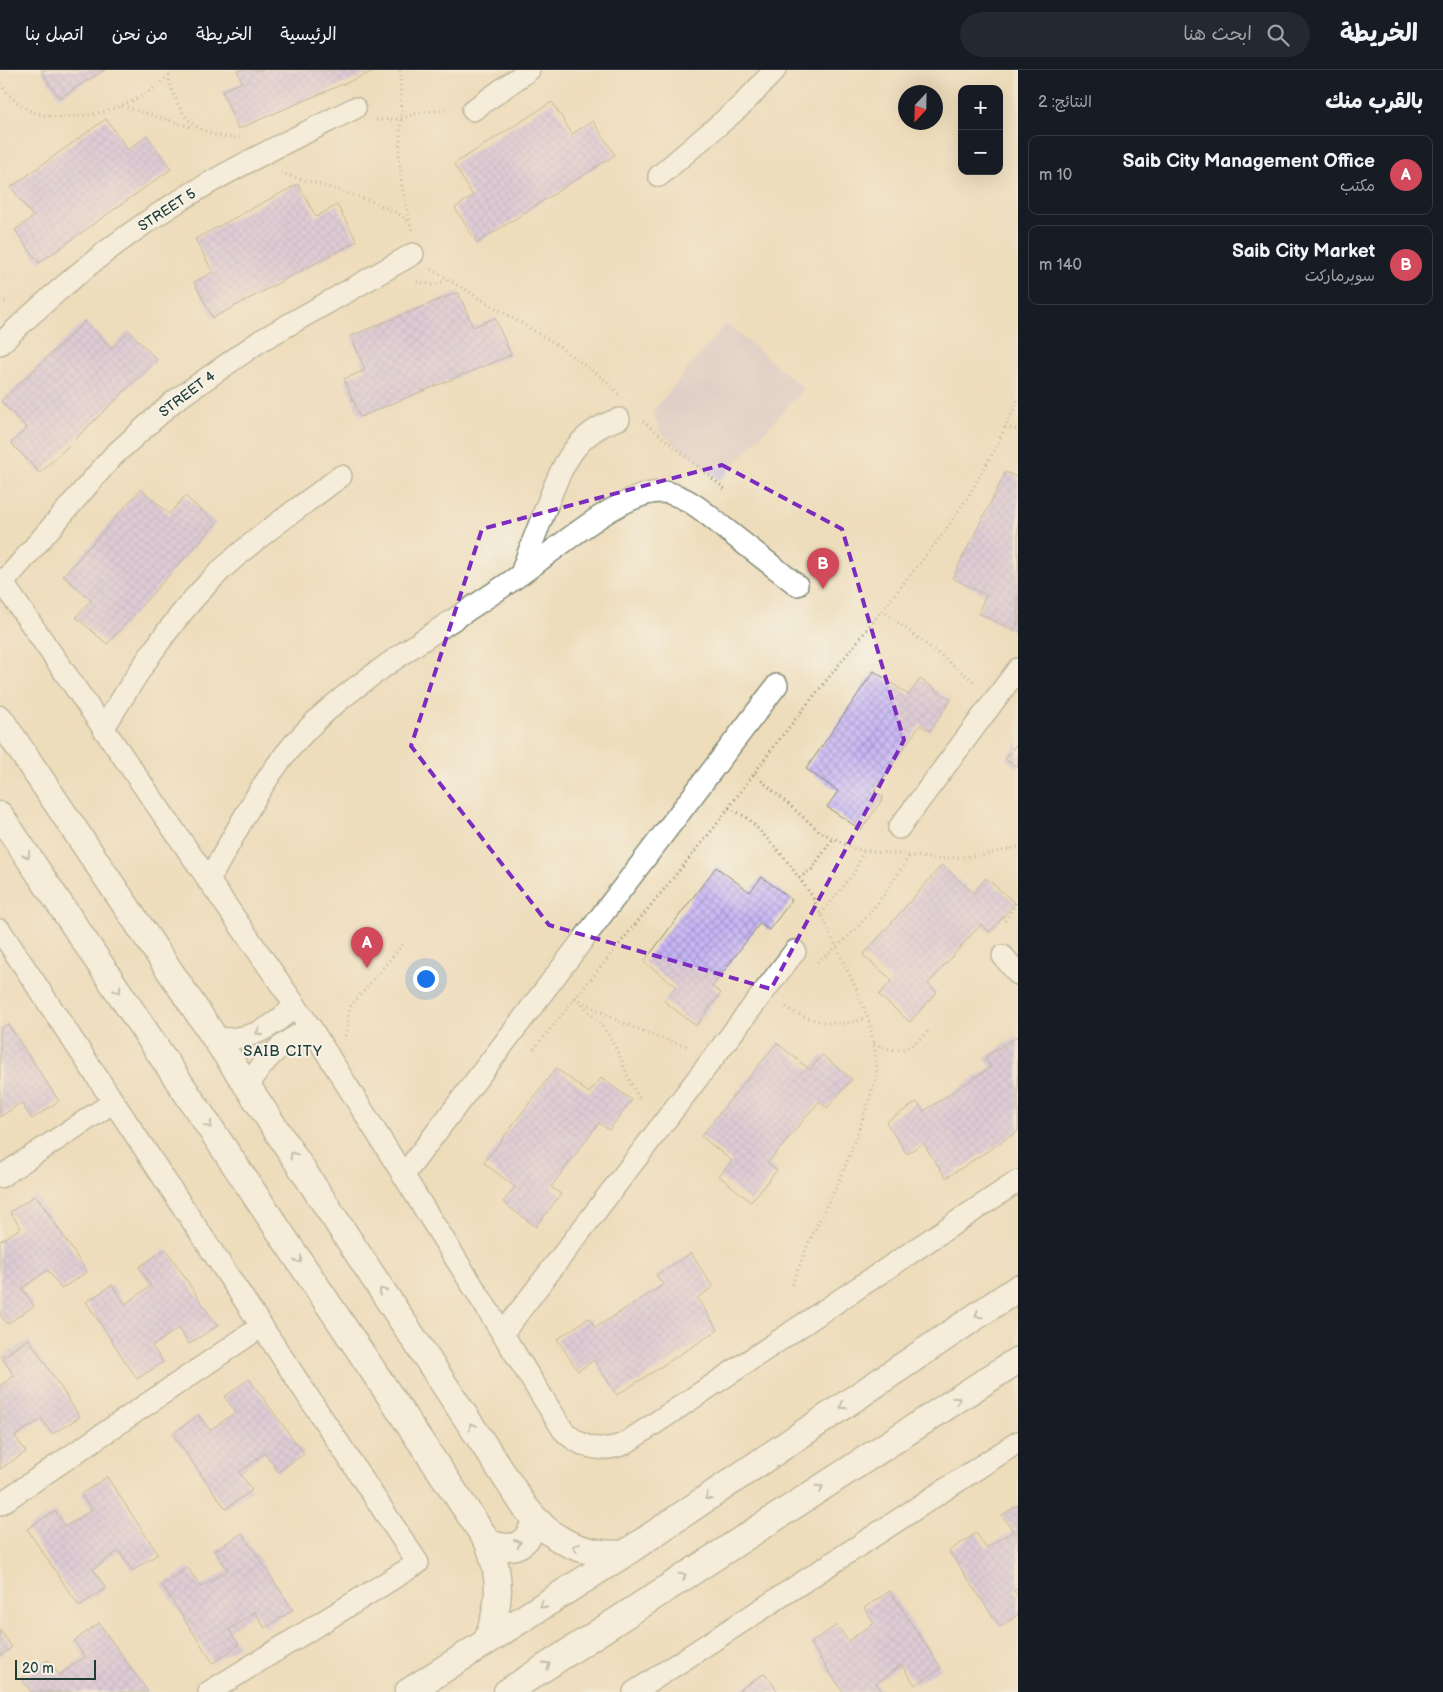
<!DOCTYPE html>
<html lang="ar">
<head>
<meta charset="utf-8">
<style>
  body { margin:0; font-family:"Balsamiq Sans","Playpen Sans Arabic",sans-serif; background:#242831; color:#f1f3f6; direction:rtl }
  .controls { position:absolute; right:15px; top:15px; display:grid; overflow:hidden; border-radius:10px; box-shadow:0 5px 20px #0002 }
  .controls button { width:45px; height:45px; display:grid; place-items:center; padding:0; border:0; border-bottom:1px solid #363941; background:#171b24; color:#f1f3f6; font:25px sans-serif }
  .compass { position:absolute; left:898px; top:15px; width:45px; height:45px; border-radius:50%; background:#171b24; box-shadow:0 5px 20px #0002; rotate:202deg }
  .scale { position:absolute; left:15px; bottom:12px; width:81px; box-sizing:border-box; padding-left:5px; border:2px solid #1f3d34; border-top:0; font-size:14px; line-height:18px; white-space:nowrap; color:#1f3d34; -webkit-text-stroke:4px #f7f3e8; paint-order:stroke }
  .you { position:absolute; left:425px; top:908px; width:18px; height:18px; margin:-12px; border:4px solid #fff; border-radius:50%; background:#1a73e8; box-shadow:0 0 0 8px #1a73e833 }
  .badge { display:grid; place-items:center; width:32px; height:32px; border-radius:50%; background:#d1495b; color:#fff; font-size:16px; font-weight:700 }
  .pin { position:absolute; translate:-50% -41px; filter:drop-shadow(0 1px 2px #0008) }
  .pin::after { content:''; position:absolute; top:26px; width:18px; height:15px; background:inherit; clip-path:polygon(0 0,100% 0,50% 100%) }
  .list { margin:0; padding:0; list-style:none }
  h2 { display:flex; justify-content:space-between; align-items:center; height:65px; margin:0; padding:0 20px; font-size:21px }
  h2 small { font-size:16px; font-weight:400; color:#9ea1a6 }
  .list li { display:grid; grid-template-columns:32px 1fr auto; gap:15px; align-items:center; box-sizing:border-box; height:80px; margin:0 10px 10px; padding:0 10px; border:1px solid #363941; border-radius:10px }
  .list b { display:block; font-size:19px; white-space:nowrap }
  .list p { margin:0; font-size:16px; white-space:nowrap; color:#9ea1a6 }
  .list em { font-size:16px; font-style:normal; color:#9ea1a6 }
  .icon { flex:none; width:28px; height:28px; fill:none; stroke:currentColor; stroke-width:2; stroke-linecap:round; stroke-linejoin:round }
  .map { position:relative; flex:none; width:1018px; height:1622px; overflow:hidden; direction:ltr }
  header { display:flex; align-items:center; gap:30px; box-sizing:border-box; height:70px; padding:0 25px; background:#171b24; border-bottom:1px solid #363941 }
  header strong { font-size:24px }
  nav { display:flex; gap:28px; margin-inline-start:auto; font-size:18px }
  .search { width:350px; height:45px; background:#242831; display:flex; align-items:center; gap:12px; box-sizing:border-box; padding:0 18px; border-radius:28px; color:#9ea1a6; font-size:19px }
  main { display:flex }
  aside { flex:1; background:#171b24 }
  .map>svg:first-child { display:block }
  .industrial { fill:#ccbed4 }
  .building { fill:url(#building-cross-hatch) }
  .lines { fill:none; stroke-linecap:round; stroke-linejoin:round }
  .minor-casing { stroke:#868d78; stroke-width:24 }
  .tertiary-casing { stroke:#868d78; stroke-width:29 }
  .path { stroke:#868d78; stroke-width:3; stroke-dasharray:1 4; stroke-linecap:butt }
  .minor { stroke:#fff; stroke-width:21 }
  .tertiary { stroke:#fff; stroke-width:26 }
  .oneway { stroke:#8f9e9a }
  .marked { fill:none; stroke:#7b2cbf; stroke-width:4; stroke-dasharray:10 6; stroke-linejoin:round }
  .labels { text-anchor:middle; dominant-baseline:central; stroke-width:4; stroke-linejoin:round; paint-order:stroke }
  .street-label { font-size:14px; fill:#1f3d34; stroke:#f7f3e8 }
  .neighbourhood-label { font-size:15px; letter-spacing:1px; fill:#1f3d34; stroke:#f7f3e8 }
</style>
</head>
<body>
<header>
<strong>الخريطة</strong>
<div class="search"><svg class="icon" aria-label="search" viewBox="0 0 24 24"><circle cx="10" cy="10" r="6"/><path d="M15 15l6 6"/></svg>ابحث هنا</div>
<nav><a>الرئيسية</a><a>الخريطة</a><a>من نحن</a><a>اتصل بنا</a></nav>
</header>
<main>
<aside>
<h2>بالقرب منك<small>النتائج: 2</small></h2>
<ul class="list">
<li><span class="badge">A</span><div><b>Saib City Management Office</b><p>مكتب</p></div><em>10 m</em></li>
<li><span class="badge">B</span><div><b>Saib City Market</b><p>سوبرماركت</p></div><em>140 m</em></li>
</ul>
</aside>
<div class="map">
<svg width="1018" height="1622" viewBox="0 0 1018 1622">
  <defs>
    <pattern id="building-cross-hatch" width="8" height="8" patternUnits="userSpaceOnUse" patternTransform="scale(1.25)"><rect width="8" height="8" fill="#c7b5f6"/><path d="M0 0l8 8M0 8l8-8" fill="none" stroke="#a194c8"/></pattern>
  </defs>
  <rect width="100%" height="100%" fill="#f7f3e8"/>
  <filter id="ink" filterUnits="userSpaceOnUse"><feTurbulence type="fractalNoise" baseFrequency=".02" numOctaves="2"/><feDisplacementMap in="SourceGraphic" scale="10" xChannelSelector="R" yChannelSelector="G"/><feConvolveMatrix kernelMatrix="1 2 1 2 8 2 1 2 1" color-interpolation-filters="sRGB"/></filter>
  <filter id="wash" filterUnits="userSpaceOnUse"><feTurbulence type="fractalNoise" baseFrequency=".0096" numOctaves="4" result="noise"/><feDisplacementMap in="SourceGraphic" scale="20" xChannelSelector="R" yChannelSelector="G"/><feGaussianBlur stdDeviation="1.12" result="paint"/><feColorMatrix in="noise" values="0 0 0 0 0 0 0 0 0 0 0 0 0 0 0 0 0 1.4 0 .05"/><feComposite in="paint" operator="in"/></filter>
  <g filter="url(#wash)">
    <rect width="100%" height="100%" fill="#edb"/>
    <!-- industrial -->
    <polygon class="industrial" points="726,253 804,319 720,410 661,363 653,341"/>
    <g id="blocks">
      <!-- building -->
      <g class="building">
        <polygon points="41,0 105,0 59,28"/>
        <polygon points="237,0 376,0 238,59 222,21 242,12"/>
        <polygon points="552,32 572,64 593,51 615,85 477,173 455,138 473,126 454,94"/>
        <polygon points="106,49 128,80 147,65 171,99 39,193 15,160 33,147 11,117"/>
        <polygon points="298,114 316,147 337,135 357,171 213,248 194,212 213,202 195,169"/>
        <polygon points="458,222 473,257 495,248 511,285 360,347 344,309 365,300 351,266"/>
        <polygon points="85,251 112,278 129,261 157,290 40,403 11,373 27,358 1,331"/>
        <polygon points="1006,402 1018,408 1018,554 1014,561 978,543 986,525 952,508"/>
        <polygon points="141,419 169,444 185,426 216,453 107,574 76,547 91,530 63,506"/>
        <polygon points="874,601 909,625 920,609 951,630 930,661 920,655 874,721 884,727 861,760 827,737 838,721 806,699"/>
        <polygon points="1018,672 1018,698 1005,689"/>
        <polygon points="942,795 973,823 986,808 1015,833 990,862 981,854 928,914 937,922 910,952 879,925 892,910 863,885"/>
        <polygon points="716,797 750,822 762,807 792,830 769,860 760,853 712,917 721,923 696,956 664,931 676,916 644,892"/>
        <polygon points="8,954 59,1031 32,1049 21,1033 0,1047 0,959"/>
        <polygon points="1018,966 1018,1061 946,1108 923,1073 907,1084 886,1052 917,1032 924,1041 991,997 985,987"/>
        <polygon points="777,973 810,1000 822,985 852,1009 827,1038 819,1031 768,1093 777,1100 751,1132 719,1106 732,1091 701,1066"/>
        <polygon points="556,998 589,1023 601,1008 632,1030 609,1060 599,1053 551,1117 561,1124 536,1157 503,1132 515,1117 484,1093"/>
        <polygon points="36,1125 87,1202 61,1219 48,1200 22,1218 34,1236 7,1254 0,1244 0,1171 21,1158 10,1142"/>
        <polygon points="166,1179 217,1256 189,1274 179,1258 152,1276 163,1292 137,1309 86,1232 112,1215 125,1234 151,1216 139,1197"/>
        <polygon points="691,1183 713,1217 697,1228 718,1260 617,1325 594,1290 578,1301 557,1269 589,1248 595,1258 663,1215 656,1205"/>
        <polygon points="29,1269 80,1347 52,1364 42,1349 15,1366 26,1382 0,1399 0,1316 14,1306 2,1287"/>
        <polygon points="249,1309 304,1384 278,1402 265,1383 239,1402 252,1420 226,1439 172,1364 198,1345 210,1360 236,1342 224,1327"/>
        <polygon points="107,1407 158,1484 132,1501 119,1481 93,1499 106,1518 79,1536 27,1459 55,1441 65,1457 92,1440 81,1424"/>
        <polygon points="1018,1435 1018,1518 1014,1521 1018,1526 1018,1545 1000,1557 949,1481 976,1463 986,1478 1013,1461 1002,1445"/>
        <polygon points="242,1463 293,1540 265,1558 255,1542 229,1560 239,1575 213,1593 162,1515 188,1498 201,1517 228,1500 215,1481"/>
        <polygon points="890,1521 941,1598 915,1615 902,1595 876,1613 882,1622 843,1622 810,1573 837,1555 848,1571 874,1553 864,1538"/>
        <polygon points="99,1553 148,1622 31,1622 21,1608 48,1590 59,1605 85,1587 74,1571"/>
        <polygon points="0,1560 12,1577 0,1586"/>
        <polygon points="765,1603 778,1622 741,1622 739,1620"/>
      </g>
    </g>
  </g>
  <g filter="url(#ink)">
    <use href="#blocks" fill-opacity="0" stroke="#868d78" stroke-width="1"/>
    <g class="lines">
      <defs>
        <g id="minor">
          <polyline points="473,40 529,0"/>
          <polyline points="659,106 742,35 775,0"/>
          <path d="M0,274C53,223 109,175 171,136C229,99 293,69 355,38"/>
          <path d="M521,504C528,482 537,461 545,440C561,399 573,363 619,349"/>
          <path d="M0,509L311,958L563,1360C580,1378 601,1383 624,1374L1018,1111"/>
          <polyline points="3,513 113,386 173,332 260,271 413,184"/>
          <path d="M103,659C135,607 167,555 210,511C249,471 297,440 341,406"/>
          <polyline points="899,758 1018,599"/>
          <path d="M208,811C238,761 262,706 303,664C326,639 353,619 381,599C426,566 474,537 520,505C553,482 619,423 660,422C664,422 671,423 675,425C693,431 709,446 723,457C748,477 773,496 797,515"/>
          <path d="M0,860C138,1072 279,1282 418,1493L209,1622"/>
          <polyline points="1003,886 1018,904"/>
          <path d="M216,969C250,970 271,960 295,935"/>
          <path d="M248,1017C264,988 281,973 311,958"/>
          <polyline points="403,1106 777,615"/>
          <polyline points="0,1107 112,1033"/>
          <polyline points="502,1264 795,881"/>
          <polyline points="0,1434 262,1256"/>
          <polyline points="634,1622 1018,1372"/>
        </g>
        <g id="tertiary">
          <path d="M0,649L248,1017L525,1437C552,1471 580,1485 624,1484"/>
          <path d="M0,745L488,1472C502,1508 501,1536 486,1572"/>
          <path d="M488,1472C512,1483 529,1476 535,1449"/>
          <polyline points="408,1622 624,1484 1018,1218"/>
          <polyline points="507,1622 1018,1290"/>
        </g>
      </defs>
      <!-- minor casing -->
      <use href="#minor" class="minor-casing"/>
      <!-- tertiary casing -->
      <use href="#tertiary" class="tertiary-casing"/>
      <!-- path -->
      <g class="path">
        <path d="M170,0C167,9 171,18 175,27C184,49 193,58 216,65C224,67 233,68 240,67"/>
        <polyline points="400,0 401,49 399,86 402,117 410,152"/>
        <path d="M0,14C8,24 17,34 29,40C40,46 54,47 66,47C104,46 141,32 168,6"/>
        <polyline points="122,36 194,58"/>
        <polyline points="376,50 401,49 414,44 447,39"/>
        <path d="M281,103C305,111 397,134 409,153C411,155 411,157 412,160"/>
        <polyline points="431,199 554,273 605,310 620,326"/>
        <polyline points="417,212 433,215 447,210"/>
        <polyline points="0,230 8,233"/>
        <polyline points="643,351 725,419"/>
        <polyline points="1005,357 1018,360"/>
        <polyline points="886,543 976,613"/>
        <polyline points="754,704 819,761 855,779 938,789 983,785 1018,777"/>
        <polyline points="729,738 748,748 784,787 812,826 856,918 869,951 875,981 877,1006 854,1074 840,1109 808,1174 791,1217"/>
        <polyline points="799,808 812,799 833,768"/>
        <polyline points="821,844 854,803 864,780"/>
        <polyline points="1005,851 1018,830"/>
        <path d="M817,892C861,861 882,829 910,785"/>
        <polyline points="575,927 594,947 609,965 621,989 630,1012 641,1031"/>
        <path d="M580,930C613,950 649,966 687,976"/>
        <path d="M786,937C808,952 843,960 867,947"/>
        <path d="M345,966C350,955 346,946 351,936L404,873"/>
        <path d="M874,973C903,987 909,978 931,959"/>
        <polyline points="534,979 713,759 778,671 943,464 969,425 995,379 1018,330"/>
      </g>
      <!-- minor -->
      <use href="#minor" class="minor"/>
      <!-- tertiary -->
      <use href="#tertiary" class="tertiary"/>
    </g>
    <!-- one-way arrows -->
    <defs><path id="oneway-chevron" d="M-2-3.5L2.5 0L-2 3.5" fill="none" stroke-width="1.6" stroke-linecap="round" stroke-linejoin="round" transform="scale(1.25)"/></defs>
    <g class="oneway">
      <use href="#oneway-chevron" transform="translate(27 785) rotate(56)"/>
      <use href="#oneway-chevron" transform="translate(118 920) rotate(56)"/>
      <use href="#oneway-chevron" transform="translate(259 962) rotate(157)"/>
      <use href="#oneway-chevron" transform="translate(209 1055) rotate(56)"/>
      <use href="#oneway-chevron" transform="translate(293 1085) rotate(-123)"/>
      <use href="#oneway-chevron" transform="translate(299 1190) rotate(56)"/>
      <use href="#oneway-chevron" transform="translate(382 1221) rotate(-123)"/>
      <use href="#oneway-chevron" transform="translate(978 1245) rotate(146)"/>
      <use href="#oneway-chevron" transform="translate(957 1330) rotate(-33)"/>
      <use href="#oneway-chevron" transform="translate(843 1336) rotate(146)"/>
      <use href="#oneway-chevron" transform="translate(472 1356) rotate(-123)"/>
      <use href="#oneway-chevron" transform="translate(820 1418) rotate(-33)"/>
      <use href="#oneway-chevron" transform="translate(708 1427) rotate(146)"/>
      <use href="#oneway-chevron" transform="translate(518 1473) rotate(-25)"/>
      <use href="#oneway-chevron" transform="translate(576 1477) rotate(-159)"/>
      <use href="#oneway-chevron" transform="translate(683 1506) rotate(-33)"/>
      <use href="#oneway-chevron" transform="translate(543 1535) rotate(148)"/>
      <use href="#oneway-chevron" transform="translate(547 1595) rotate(-33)"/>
    </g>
  </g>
  <!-- marked area -->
  <path d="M0 0H1018V1622H0ZM722,395L842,459L904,670L771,919L549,855L411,676L482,459Z" fill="#edb" fill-opacity=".55" fill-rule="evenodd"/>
  <path class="marked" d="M722,395L842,459L904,670L771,919L549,855L411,676L482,459Z"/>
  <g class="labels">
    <!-- street labels -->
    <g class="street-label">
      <text transform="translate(167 140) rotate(-33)">STREET 5</text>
      <text transform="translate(187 324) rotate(-37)">STREET 4</text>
    </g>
    <!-- neighbourhood labels -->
    <g class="neighbourhood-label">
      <text x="283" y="981">SAIB CITY</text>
    </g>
  </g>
</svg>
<div class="controls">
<button>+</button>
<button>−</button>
</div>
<svg class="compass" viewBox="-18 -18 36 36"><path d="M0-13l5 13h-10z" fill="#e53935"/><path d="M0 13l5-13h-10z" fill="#9ea1a6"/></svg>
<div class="scale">20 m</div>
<div class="you"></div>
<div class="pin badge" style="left:367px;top:898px">A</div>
<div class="pin badge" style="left:823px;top:519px">B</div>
</div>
</main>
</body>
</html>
